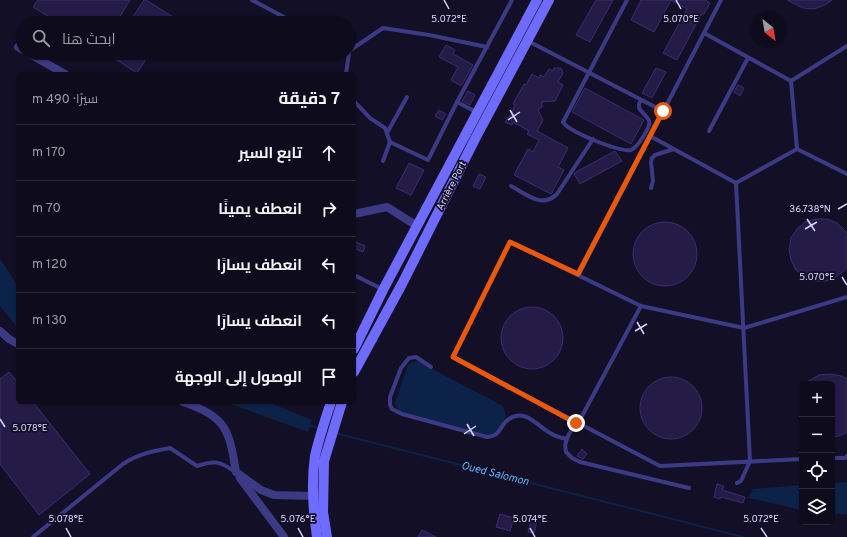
<!DOCTYPE html>
<html lang="ar">
<head>
<meta charset="utf-8">
<style>
  body { margin:0; font-family:Overpass,Cairo,sans-serif; background:#1c1929; color:#f1f3f6; direction:rtl }
  .controls { position:absolute; right:12px; bottom:12px; display:grid; overflow:hidden; border-radius:6px; box-shadow:0 1px 3px #0004 }
  .controls button { width:36px; height:36px; display:grid; place-items:center; padding:0; border:0; border-bottom:1px solid #2e2b3b; background:#0e0b1c; color:#f1f3f6; font:20px sans-serif }
  .compass { position:absolute; left:751px; top:12px; width:36px; height:36px; border-radius:50%; background:#0e0b1c; box-shadow:0 1px 3px #0004; rotate:149deg }
  .stop { position:absolute; width:12px; height:12px; margin:-9px; border:3px solid #ea580c; border-radius:50%; background:#fff }
  .stop.end { background:#ea580c; border-color:#fff; box-shadow:0 1px 4px #0008 }
  .list { margin:0; padding:0; list-style:none }
  h2 { display:flex; justify-content:space-between; align-items:center; height:52px; margin:0; padding:0 16px; font-size:17px }
  h2 small { font-size:13px; font-weight:400; color:#9b9ba3 }
  .list li { display:grid; grid-template-columns:26px 1fr auto; gap:12px; align-items:center; box-sizing:border-box; height:56px; padding:0 16px; border-top:1px solid #2e2b3b }
  .list b { display:block; font-size:15px; white-space:nowrap }
  .list em { font-size:13px; font-style:normal; color:#9b9ba3 }
  .icon { flex:none; width:22px; height:22px; fill:none; stroke:currentColor; stroke-width:2; stroke-linecap:round; stroke-linejoin:round }
  .map { position:relative; flex:none; width:847px; height:537px; overflow:hidden; direction:ltr }
  .search { position:absolute; background:#0e0b1c; box-shadow:0 1px 3px #0004; left:16px; top:16px; width:340px; height:44px; display:flex; align-items:center; gap:10px; box-sizing:border-box; padding:0 14px; border-radius:22px; color:#9b9ba3; font-size:15px }
  .panel { position:absolute; background:#0e0b1c; box-shadow:0 1px 3px #0004; left:16px; top:72px; width:340px; height:332px; border-radius:6px; direction:rtl }
  .map>svg:first-child { display:block }
  .water { fill:#0c2248 }
  .lines { fill:none; stroke-linecap:round; stroke-linejoin:round }
  .stream { stroke:#0c2248; stroke-width:2 }
  .building { fill:#241b47; stroke:#3b2d73 }
  .lane { stroke:#3d3a85; stroke-width:4 }
  .street { stroke:#3d3a85; stroke-width:8 }
  .secondary { stroke:#6f6bff; stroke-width:10 }
  .route { stroke:#ea580c; stroke-width:5 }
  .ticks { fill:none; stroke:#d9d4ff; stroke-width:1.5 }
  .labels { text-anchor:middle; dominant-baseline:central; stroke-width:3.5; stroke-linejoin:round; paint-order:stroke }
  .street-label { font-size:10px; fill:#d9d4ff; stroke:#130f26 }
  .water-label { font-size:11px; font-style:italic; fill:#62b6ff; stroke:#130f26 }
  .ticks-label { font-size:10px; text-anchor:middle; fill:#d9d4ff; stroke:#130f26; stroke-width:3.5; stroke-linejoin:round; paint-order:stroke }
</style>
</head>
<body>
<div class="map">
<svg width="847" height="537" viewBox="0 0 847 537">
  <rect width="100%" height="100%" fill="#130f26"/>
  <!-- water -->
  <g class="water">
    <polygon points="0,259 18,286 18,328 0,306"/>
    <path d="M417,361L503,406L506,416C501,426 498,436 485,435L400,412L395,404L396,399L408,365L412,362Z"/>
    <polygon points="225,402 268,402 312,420 308,432"/>
    <polygon points="847,482 847,514 832,514 832,483"/>
    <polygon points="802,485 802,510 748,498 753,489"/>
  </g>
  <g class="lines">
    <!-- stream -->
    <g class="stream">
      <polyline points="308,425 319,428"/>
      <polyline points="335,433 743,537"/>
    </g>
  </g>
  <!-- building -->
  <g class="building">
    <polygon points="38,0 130,0 116,23 59,23 33,7"/>
    <polygon points="144,0 146,0 173,17 169,23 129,23"/>
    <polygon points="596,0 613,0 590,42 576,35"/>
    <polygon points="641,0 705,0 710,3 704,14 702,13 677,60 663,53 687,9 671,0 654,32 631,20"/>
    <polygon points="787,0 832,0 825,5 814,9 803,8"/>
    <polygon points="446,45 455,50 453,54 473,65 461,86 451,80 458,67 439,57"/>
    <polygon points="106,53 150,53 137,73"/>
    <polygon points="554,68 561,68 563,73 558,82 563,85 555,101 542,102 542,107 538,110 543,120 537,131 568,148 558,167 564,170 551,194 514,175 528,149 533,152 539,140 527,134 529,131 513,122 512,125 505,122 511,114 515,105 513,104 524,84 526,85 532,74 539,78 540,75 544,77 549,69 553,71"/>
    <polygon points="656,68 666,72 652,98 642,93"/>
    <polygon points="738,85 744,88 740,96 734,92"/>
    <polygon points="585,88 644,120 631,144 572,112"/>
    <polygon points="468,91 475,95 470,105 462,101"/>
    <polygon points="439,110 446,114 442,120 435,116"/>
    <polygon points="615,151 622,161 580,184 574,174 576,172"/>
    <polygon points="409,163 424,170 411,195 396,188"/>
    <polygon points="479,174 486,177 480,189 473,186"/>
    <polygon points="816,219 827,219 837,223 847,233 847,266 845,270 836,277 826,281 815,281 805,277 796,270 791,260 789,249 791,238 797,229 805,222"/>
    <circle cx="665" cy="254" r="32"/>
    <polygon points="354,241 365,246 363,252 354,248"/>
    <circle cx="532" cy="338" r="31"/>
    <polygon points="9,372 18,383 18,402 33,402 90,474 39,515 0,464 0,379"/>
    <polygon points="831,374 841,376 847,379 847,432 839,436 832,437 832,384 803,384 819,375"/>
    <circle cx="671" cy="408" r="31"/>
    <polygon points="582,449 587,454 583,459 577,456"/>
    <polygon points="717,484 724,486 722,490 745,497 743,503 721,497 720,499 714,497"/>
    <polygon points="500,514 514,518 510,531 496,527"/>
    <polygon points="531,520 537,521 534,533 528,532"/>
    <polygon points="422,530 436,537 418,537"/>
  </g>
  <g class="lines">
    <!-- lane -->
    <g class="lane">
      <polyline points="252,0 295,23"/>
      <path d="M627,0L563,122C569,132 619,152 631,150C637,148 651,127 649,121C646,113 634,110 641,100"/>
      <polyline points="704,33 791,81 797,149"/>
      <polyline points="528,41 663,111"/>
      <polyline points="349,52 349,51 383,28 429,35 487,47"/>
      <polyline points="346,74 349,53"/>
      <polyline points="791,81 847,46"/>
      <polyline points="354,101 370,118 385,128 390,142 428,160 457,102 512,0"/>
      <polyline points="457,102 478,113"/>
      <polyline points="709,131 748,58"/>
      <polyline points="387,133 407,97"/>
      <polyline points="650,136 736,183 797,149"/>
      <polyline points="797,149 847,174"/>
      <polyline points="383,161 390,142"/>
      <polyline points="736,183 750,461 741,481 737,483"/>
      <path d="M511,186C526,194 542,209 557,194L593,139"/>
      <polyline points="651,188 653,181 651,162 652,158 655,155 674,149"/>
      <polyline points="579,274 721,0"/>
      <polyline points="354,275 382,289"/>
      <path d="M641,306L582,416C575,426 562,438 566,452L572,458L580,462L689,488"/>
      <path d="M431,367L416,357L409,358L401,368L390,397V405L392,409L402,414L487,437C502,436 499,425 509,419C526,408 537,426 550,433C555,436 561,438 567,439"/>
      <polyline points="832,458 845,458 847,456"/>
      <polyline points="802,459 660,466 453,357 510,242 641,306 744,328 847,297"/>
      <path d="M33,537L123,464C138,454 153,451 170,448L197,466C215,460 220,461 235,472"/>
    </g>
    <!-- street -->
    <g class="street">
      <polyline points="18,47 23,50"/>
      <polyline points="28,53 65,74"/>
      <polyline points="354,214 387,207 417,226"/>
      <polyline points="0,331 9,339 18,344"/>
      <path d="M183,402C227,417 229,430 236,472L261,490L274,495L312,496"/>
      <polyline points="240,478 284,537"/>
    </g>
    <!-- secondary -->
    <g class="secondary">
      <polyline points="354,349 383,290 537,0"/>
      <polyline points="354,372 402,284 475,139 549,0"/>
      <path d="M317,537C313,510 311,483 315,456C319,438 325,420 331,402"/>
      <polyline points="327,537 323,512 324,461 342,402"/>
    </g>
  </g>
  <g class="lines">
    <!-- route -->
    <polyline class="route" points="576,423 453,357 510,242 578,274 663,111"/>
  </g>
  <!-- ticks -->
  <path class="ticks" d="M444,0L449,9M676,0L681,9M510,110L517,122M508,120L520,112M838,209L847,204M807,219L815,231M805,229L817,222M842,277L847,285M637,322L644,334M635,331L647,324M0,419L5,427M467,424L474,436M464,434L476,426M66,528L71,537M298,528L303,537M530,528L535,537M761,528L767,537"/>
  <g class="labels">
    <!-- street labels -->
    <g class="street-label">
      <text transform="translate(452 186) rotate(-63)">Arrière Port</text>
    </g>
    <!-- water labels -->
    <g class="water-label">
      <text transform="translate(495 474) rotate(14)">Oued Salomon</text>
    </g>
  </g>
  <g class="ticks-label">
    <text x="449" y="22">5.072°E</text>
    <text x="681" y="22">5.070°E</text>
    <text x="810" y="212">36.738°N</text>
    <text x="817" y="280">5.070°E</text>
    <text x="30" y="431">5.078°E</text>
    <text x="66" y="522">5.078°E</text>
    <text x="298" y="522">5.076°E</text>
    <text x="530" y="522">5.074°E</text>
    <text x="761" y="522">5.072°E</text>
  </g>
</svg>
<div class="controls">
<button>+</button>
<button>−</button>
<button><svg class="icon" aria-label="locate" viewBox="0 0 24 24"><circle cx="12" cy="12" r="6"/><path d="M12 2v4M12 18v4M2 12h4M18 12h4"/></svg></button>
<button><svg class="icon" aria-label="layers" viewBox="0 0 24 24"><path d="M12 4l9 5-9 5-9-5zM3 14l9 5 9-5"/></svg></button>
</div>
<svg class="compass" viewBox="-18 -18 36 36"><path d="M0-13l5 13h-10z" fill="#e53935"/><path d="M0 13l5-13h-10z" fill="#9b9ba3"/></svg>
<div class="stop" style="left:663px;top:111px"></div>
<div class="stop end" style="left:576px;top:423px"></div>
<div class="search"><svg class="icon" aria-label="search" viewBox="0 0 24 24"><circle cx="10" cy="10" r="6"/><path d="M15 15l6 6"/></svg>ابحث هنا</div>
<section class="panel">
<h2>7 دقيقة<small>سيرًا · 490 m</small></h2>
<ul class="list">
<li><svg class="icon" aria-label="ahead" viewBox="0 0 24 24"><path d="M12 20V5M6 11l6-6 6 6"/></svg><div><b>تابع السير</b></div><em>170 m</em></li>
<li><svg class="icon" aria-label="right" viewBox="0 0 24 24"><path d="M7 20v-9h11M14 6l5 5-5 5"/></svg><div><b>انعطف يمينًا</b></div><em>70 m</em></li>
<li><svg class="icon" aria-label="left" viewBox="0 0 24 24"><path d="M17 20v-9H6M10 6l-5 5 5 5"/></svg><div><b>انعطف يسارًا</b></div><em>120 m</em></li>
<li><svg class="icon" aria-label="left" viewBox="0 0 24 24"><path d="M17 20v-9H6M10 6l-5 5 5 5"/></svg><div><b>انعطف يسارًا</b></div><em>130 m</em></li>
<li><svg class="icon" aria-label="arrive" viewBox="0 0 24 24"><path d="M6 21V4h12l-3 4 3 4H6"/></svg><div><b>الوصول إلى الوجهة</b></div></li>
</ul>
</section>
</div>
</body>
</html>
